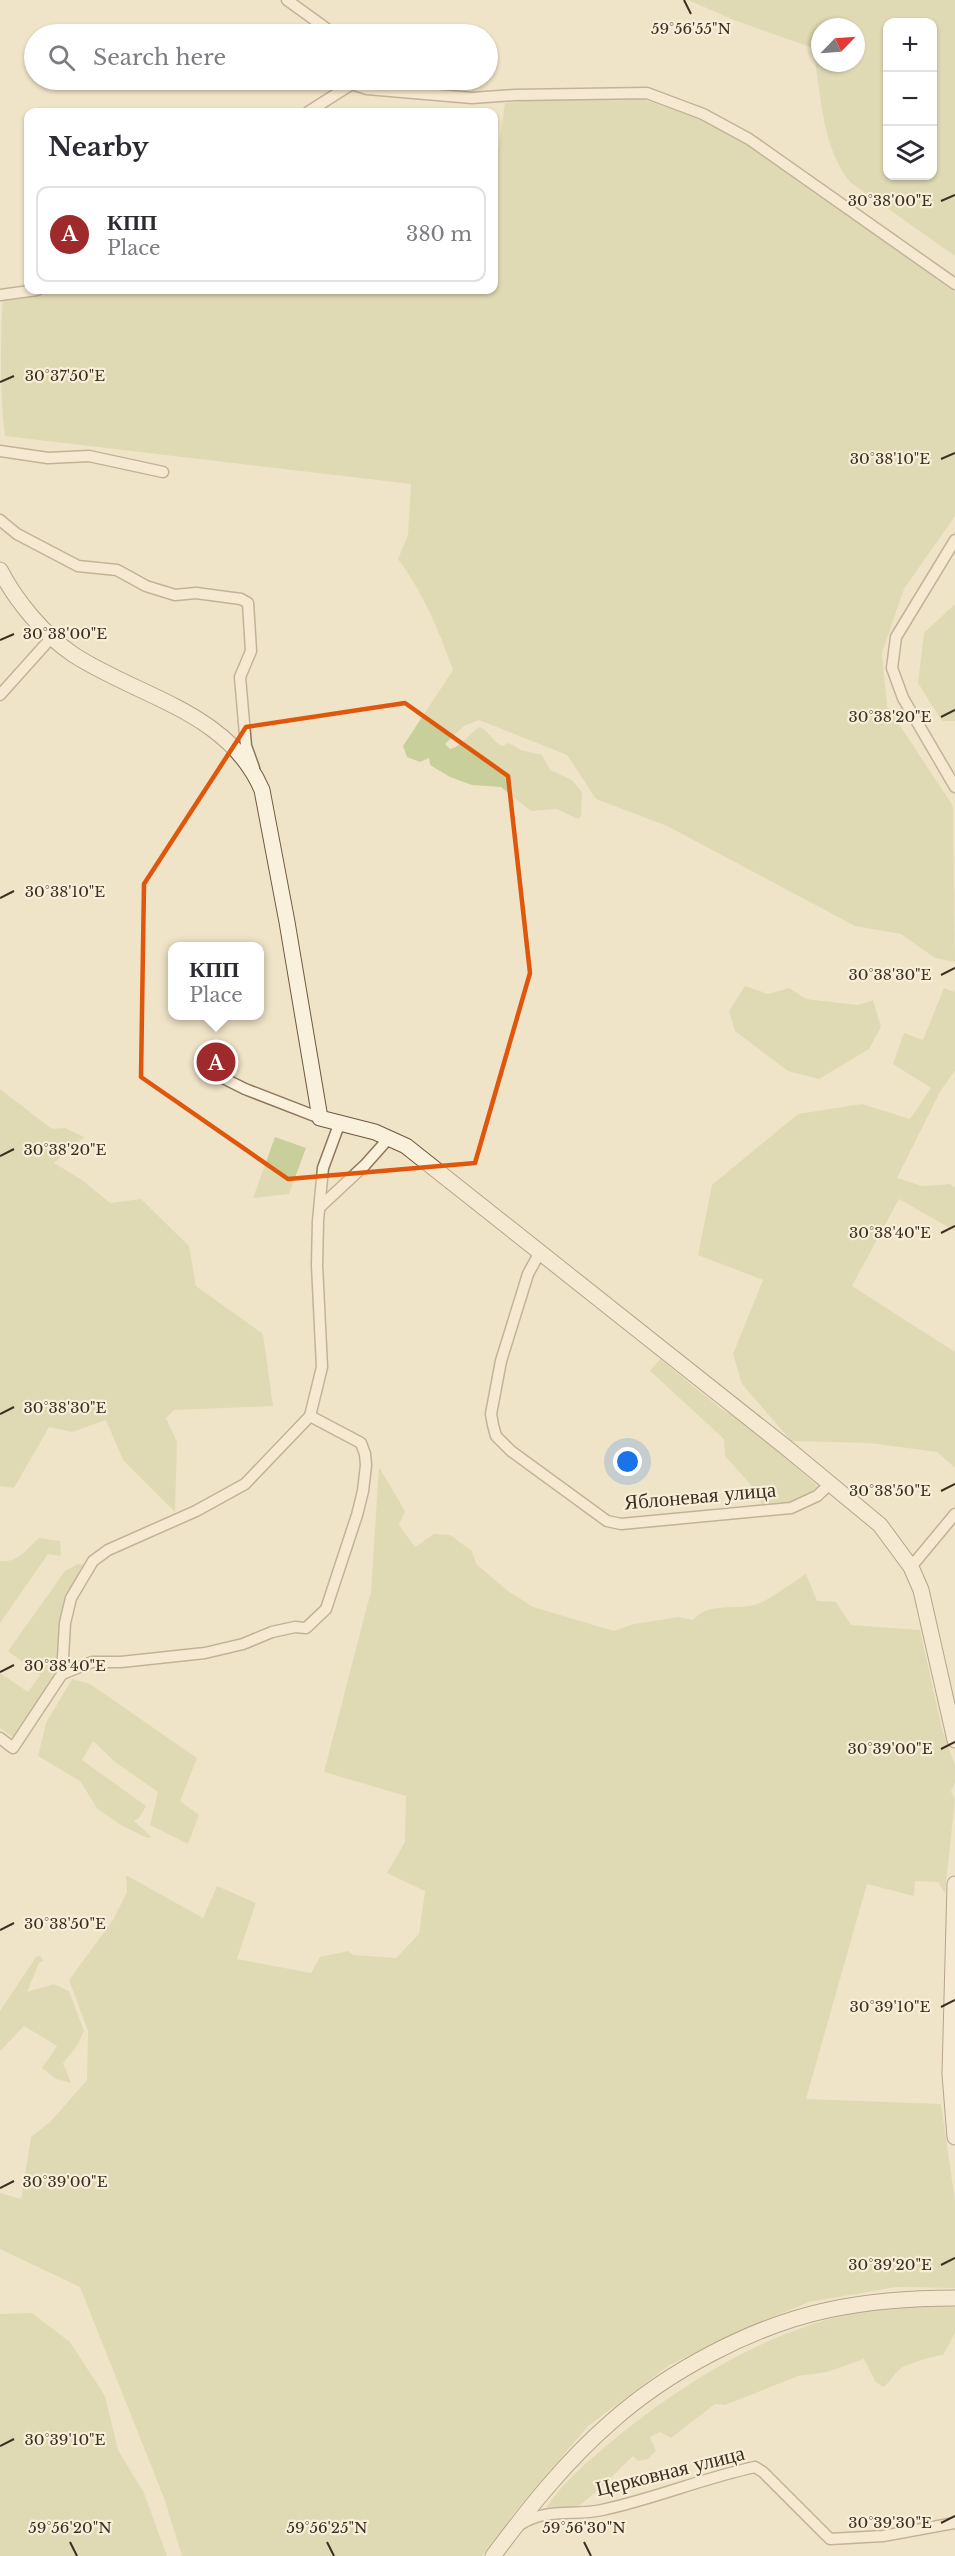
<!DOCTYPE html>
<html lang="en">
<head>
<meta charset="utf-8">
<style>
  body { margin:0; font-family:"Libre Baskerville",serif; background:#f2f2f3; color:#2b2b33 }
  .controls { position:absolute; right:18px; top:18px; display:grid; overflow:hidden; border-radius:12px; box-shadow:0 2px 4px #0004 }
  .controls button { width:54px; height:54px; display:grid; place-items:center; padding:0; border:0; border-bottom:2px solid #e1e1e2; background:#fff; color:#2b2b33; font:30px sans-serif }
  .compass { position:absolute; left:811px; top:18px; width:54px; height:54px; border-radius:50%; background:#fff; box-shadow:0 2px 4px #0004; rotate:65deg }
  .you { position:absolute; left:628px; top:1462px; width:21px; height:21px; margin:-15px; border:4px solid #fff; border-radius:50%; background:#1a73e8; box-shadow:0 0 0 9px #1a73e833 }
  .badge { display:grid; place-items:center; width:39px; height:39px; border-radius:50%; background:#9e2a2b; color:#fff; font-size:20px; font-weight:700 }
  .pin { position:absolute; translate:-50% -50%; border:3px solid #fff; box-shadow:0 2px 6px #0006 }
  .popup { position:absolute; left:168px; top:942px; width:96px; height:78px; box-sizing:border-box; display:grid; place-content:center; border-radius:12px; background:#fff; filter:drop-shadow(0 2px 4px #0005); font-size:20px; white-space:nowrap; color:#7c7c81 }
  .popup b { font-size:22px; color:#2b2b33 }
  .popup::after { content:''; position:absolute; left:50%; top:100%; margin-left:-12px; border:12px solid transparent; border-top-color:#fff }
  .list { margin:0; padding:0; list-style:none }
  h2 { display:flex; justify-content:space-between; align-items:center; height:78px; margin:0; padding:0 24px; font-size:26px }
  h2 small { font-size:20px; font-weight:400; color:#7c7c81 }
  .list li { display:grid; grid-template-columns:39px 1fr auto; gap:18px; align-items:center; box-sizing:border-box; height:96px; margin:0 12px 12px; padding:0 12px; border:2px solid #e1e1e2; border-radius:12px }
  .list b { display:block; font-size:22px; white-space:nowrap }
  .list p { margin:0; font-size:20px; white-space:nowrap; color:#7c7c81 }
  .list em { font-size:20px; font-style:normal; color:#7c7c81 }
  .icon { flex:none; width:33px; height:33px; fill:none; stroke:currentColor; stroke-width:2; stroke-linecap:round; stroke-linejoin:round }
  .map { position:relative; flex:none; width:955px; height:2556px; overflow:hidden }
  .search { position:absolute; background:#fff; box-shadow:0 2px 4px #0004; left:24px; top:24px; width:474px; height:66px; display:flex; align-items:center; gap:15px; box-sizing:border-box; padding:0 21px; border-radius:33px; color:#7c7c81; font-size:22px }
  .panel { position:absolute; background:#fff; box-shadow:0 2px 4px #0004; left:24px; top:108px; width:474px; height:186px; border-radius:12px }
  .map>svg:first-child { display:block }
  .green { fill:#c9cf9b; fill-rule:evenodd }
  .lines { fill:none; stroke-linecap:round; stroke-linejoin:round }
  .street-casing { stroke:#8d765c; stroke-width:13 }
  .secondary-casing { stroke:#6f573f; stroke-width:17 }
  .street { stroke:#faf1dc; stroke-width:10 }
  .secondary { stroke:#faf1dc; stroke-width:15 }
  .marked { fill:none; stroke:#df570d; stroke-width:4.5; stroke-linejoin:round }
  .ticks { fill:none; stroke:#3d2e20; stroke-width:2 }
  .labels { text-anchor:middle; dominant-baseline:central; stroke-width:4.5; stroke-linejoin:round; paint-order:stroke }
  .street-label { font-size:21px; fill:#3d2e20; stroke:#f7eed8 }
  .ticks-label { font-size:15px; text-anchor:middle; fill:#3d2e20; stroke:#f7eed8; stroke-width:4.5; stroke-linejoin:round; paint-order:stroke }
</style>
</head>
<body>
<div class="map">
<svg width="955" height="2556" viewBox="0 0 955 2556">
  <rect width="100%" height="100%" fill="#f0e4c8"/>
  <!-- green -->
  <g class="green">
    <path d="M688,0H955V256L850,182C821,146 821,92 813,48L734,20ZM888,22H932V176H888ZM820,27H856V63H820Z"/>
    <path d="M562,97L643,99L701,120L749,144L955,292V516L904,589L882,653L887,706L953,806L955,962L935,958L901,934L855,926L667,826L596,799L567,755L479,720L464,726L445,744L450,749C462,746 469,733 480,727C490,732 492,741 502,746L509,743L521,750L542,755L550,770L572,780L582,792L581,816L578,819L557,809L531,811L501,787L472,785L450,777L430,765L429,758L420,762L407,757L403,746L453,670C439,631 423,592 398,559L408,535L411,484L5,436C0,402 0,336 3,299L35,295L48,290H494V177L505,103Z"/>
    <polygon points="955,604 955,721 942,721 918,683 924,633"/>
    <polygon points="745,986 768,994 789,988 806,999 858,1005 873,1000 881,1027 869,1049 819,1079 788,1071 735,1031 729,1011"/>
    <polygon points="944,988 955,992 955,1070 940,1092 897,1178 922,1186 950,1184 955,1188 955,1231 899,1199 852,1286 955,1352 955,1468 937,1452 870,1443 791,1441 742,1384 733,1354 763,1280 698,1255 712,1185 798,1114 862,1104 910,1119 931,1088 893,1064 904,1033 923,1040"/>
    <polygon points="0,1089 52,1129 65,1128 84,1137 54,1163 82,1180 110,1203 141,1199 189,1246 196,1286 263,1334 273,1406 174,1410 166,1418 177,1442 175,1512 123,1460 106,1420 72,1432 49,1427 14,1488 0,1486"/>
    <polygon points="275,1137 306,1148 289,1194 253,1198"/>
    <polygon points="660,1359 724,1411 742,1419 822,1490 790,1504 762,1507 759,1494 725,1456 724,1439 650,1371"/>
    <path d="M379,1467L405,1511L399,1525L415,1547L434,1534L450,1535L472,1551L476,1564L508,1591L533,1607L614,1631L634,1624L678,1617L693,1620C708,1602 734,1610 754,1605C766,1603 794,1581 806,1574L817,1601L836,1602L851,1625L920,1630L942,1729L955,1765V1782L951,1792L955,1799L945,1893L938,1882L915,1881L914,1896L867,1884L806,2099L941,2104L955,2201V2288L896,2287L809,2302L730,2335L668,2366L588,2426L515,2512L482,2556H182L164,2498L80,2287L0,2249V2193L21,2199L31,2137L51,2121L87,2080L88,2031L69,1980L113,1920L127,1892L126,1875L203,1918L217,1886L256,1903L237,1959L311,1973L320,1957L348,1951L353,1955L396,1958L419,1934L425,1891L387,1873L405,1842L406,1796L324,1772L371,1591Z"/>
    <path d="M39,1538L60,1541L61,1556L48,1554L0,1623V1561C19,1563 26,1549 39,1538Z"/>
    <polygon points="78,1564 84,1565 51,1684 17,1740 0,1728 0,1673 28,1692 40,1675 8,1651 65,1571"/>
    <polygon points="72,1679 90,1684 197,1758 180,1801 199,1815 188,1844 150,1825 158,1792 115,1762 93,1741 82,1760 146,1806 139,1818 134,1821 152,1837 147,1838 119,1824 97,1808 80,1781 38,1756 46,1723"/>
    <polygon points="40,1956 44,1961 39,1963 27,1992 54,1984 69,1991 84,2031 77,2046 63,2063 71,2083 56,2079 42,2068 57,2046 24,2026 0,2051 0,2011 36,1957"/>
    <path d="M950,2304L955,2307V2333L943,2355C933,2356 907,2364 900,2369C893,2375 890,2382 883,2387L875,2381L864,2359L827,2372L798,2376L725,2405L715,2404L671,2438L660,2432L650,2437L656,2451L648,2459L638,2461L633,2456C615,2473 568,2524 544,2523L541,2518C550,2496 579,2469 598,2453C672,2389 765,2329 864,2311C892,2306 922,2306 950,2304Z"/>
    <polygon points="32,2313 70,2342 105,2396 118,2450 144,2493 167,2556 0,2556 0,2314"/>
  </g>
  <g class="lines">
    <defs>
      <g id="street">
        <polyline points="287,0 334,34"/>
        <polyline points="352,84 367,89 472,98 515,95 647,93 703,114 749,139 955,284"/>
        <polyline points="308,112 352,84 353,80"/>
        <polyline points="0,295 37,290"/>
        <polyline points="0,451 48,458 89,456 163,472"/>
        <polyline points="0,520 17,534 78,566 117,570 146,586 175,595 196,593 241,599 248,603 251,651 240,677 246,746 254,768"/>
        <polyline points="955,540 896,637 892,668 903,698 955,787"/>
        <polyline points="0,695 52,637"/>
        <polyline points="203,1068 245,1089 320,1118"/>
        <polyline points="320,1207 365,1165 389,1138"/>
        <polyline points="539,1254 528,1274 501,1361 491,1414 493,1425 496,1436 511,1451 607,1521 621,1524 791,1508 817,1496 831,1483"/>
        <polyline points="911,1567 955,1514"/>
        <polyline points="62,1674 65,1623 71,1598 93,1561 108,1550 196,1511 245,1484 310,1416 322,1367 317,1265 318,1221 323,1168 340,1122"/>
        <polyline points="62,1674 92,1662 121,1662 205,1653 243,1644 272,1632 295,1627 306,1628 326,1609 357,1515 363,1491 366,1465 365,1454 361,1443 310,1416"/>
        <polyline points="0,1738 13,1748 62,1674"/>
        <path d="M521,2524C545,2508 575,2516 602,2510C654,2499 703,2478 755,2467L763,2472L830,2539L883,2536L955,2523"/>
      </g>
      <g id="secondary">
        <path d="M0,570C16,601 44,635 74,655C139,697 229,712 262,790L287,922L320,1118L375,1132L406,1146L788,1449L880,1525L911,1567L921,1590L955,1740"/>
        <polyline points="955,1884 950,2074 955,2137"/>
        <path d="M493,2556C528,2509 566,2461 611,2422C668,2371 753,2326 828,2310C870,2301 912,2298 955,2298"/>
      </g>
    </defs>
    <!-- street casing -->
    <use href="#street" class="street-casing"/>
    <!-- secondary casing -->
    <use href="#secondary" class="secondary-casing"/>
    <!-- street -->
    <use href="#street" class="street"/>
    <!-- secondary -->
    <use href="#secondary" class="secondary"/>
  </g>
  <!-- marked area -->
  <path d="M0 0H955V2556H0ZM405,703L508,776L530,973L475,1163L288,1179L141,1077L144,884L246,727Z" fill="#f0e4c8" fill-opacity=".55" fill-rule="evenodd"/>
  <path class="marked" d="M405,703L508,776L530,973L475,1163L288,1179L141,1077L144,884L246,727Z"/>
  <!-- ticks -->
  <path class="ticks" d="M684,0L691,14M941,201L955,195M0,382L14,376M941,459L955,453M0,640L14,634M941,717L955,710M0,898L14,891M941,975L955,968M0,1156L14,1149M941,1233L955,1226M0,1414L14,1407M941,1491L955,1484M0,1672L14,1665M941,1749L955,1742M0,1930L14,1923M941,2007L955,2000M0,2188L14,2181M941,2265L955,2258M0,2446L14,2439M941,2523L955,2516M70,2542L77,2556M327,2542L334,2556M584,2542L591,2556"/>
  <g class="labels">
    <!-- street labels -->
    <g class="street-label">
      <text transform="translate(700 1496) rotate(-5)">Яблоневая улица</text>
      <text transform="translate(670 2471) rotate(-14)">Церковная улица</text>
    </g>
  </g>
  <g class="ticks-label">
    <text x="691" y="34">59°56'55"N</text>
    <text x="890" y="206">30°38'00"E</text>
    <text x="65" y="381">30°37'50"E</text>
    <text x="890" y="464">30°38'10"E</text>
    <text x="65" y="639">30°38'00"E</text>
    <text x="890" y="722">30°38'20"E</text>
    <text x="65" y="897">30°38'10"E</text>
    <text x="890" y="980">30°38'30"E</text>
    <text x="65" y="1155">30°38'20"E</text>
    <text x="890" y="1238">30°38'40"E</text>
    <text x="65" y="1413">30°38'30"E</text>
    <text x="890" y="1496">30°38'50"E</text>
    <text x="65" y="1671">30°38'40"E</text>
    <text x="890" y="1754">30°39'00"E</text>
    <text x="65" y="1929">30°38'50"E</text>
    <text x="890" y="2012">30°39'10"E</text>
    <text x="65" y="2187">30°39'00"E</text>
    <text x="890" y="2270">30°39'20"E</text>
    <text x="65" y="2445">30°39'10"E</text>
    <text x="890" y="2528">30°39'30"E</text>
    <text x="70" y="2533">59°56'20"N</text>
    <text x="327" y="2533">59°56'25"N</text>
    <text x="584" y="2533">59°56'30"N</text>
  </g>
</svg>
<div class="controls">
<button>+</button>
<button>−</button>
<button><svg class="icon" aria-label="layers" viewBox="0 0 24 24"><path d="M12 4l9 5-9 5-9-5zM3 14l9 5 9-5"/></svg></button>
</div>
<svg class="compass" viewBox="-18 -18 36 36"><path d="M0-13l5 13h-10z" fill="#e53935"/><path d="M0 13l5-13h-10z" fill="#7c7c81"/></svg>
<div class="you"></div>
<div class="pin badge" style="left:216px;top:1062px">A</div>
<div class="popup"><b>КПП</b>Place</div>
<div class="search"><svg class="icon" aria-label="search" viewBox="0 0 24 24"><circle cx="10" cy="10" r="6"/><path d="M15 15l6 6"/></svg>Search here</div>
<section class="panel">
<h2>Nearby<small></small></h2>
<ul class="list">
<li><span class="badge">A</span><div><b>КПП</b><p>Place</p></div><em>380 m</em></li>
</ul>
</section>
</div>
</body>
</html>
